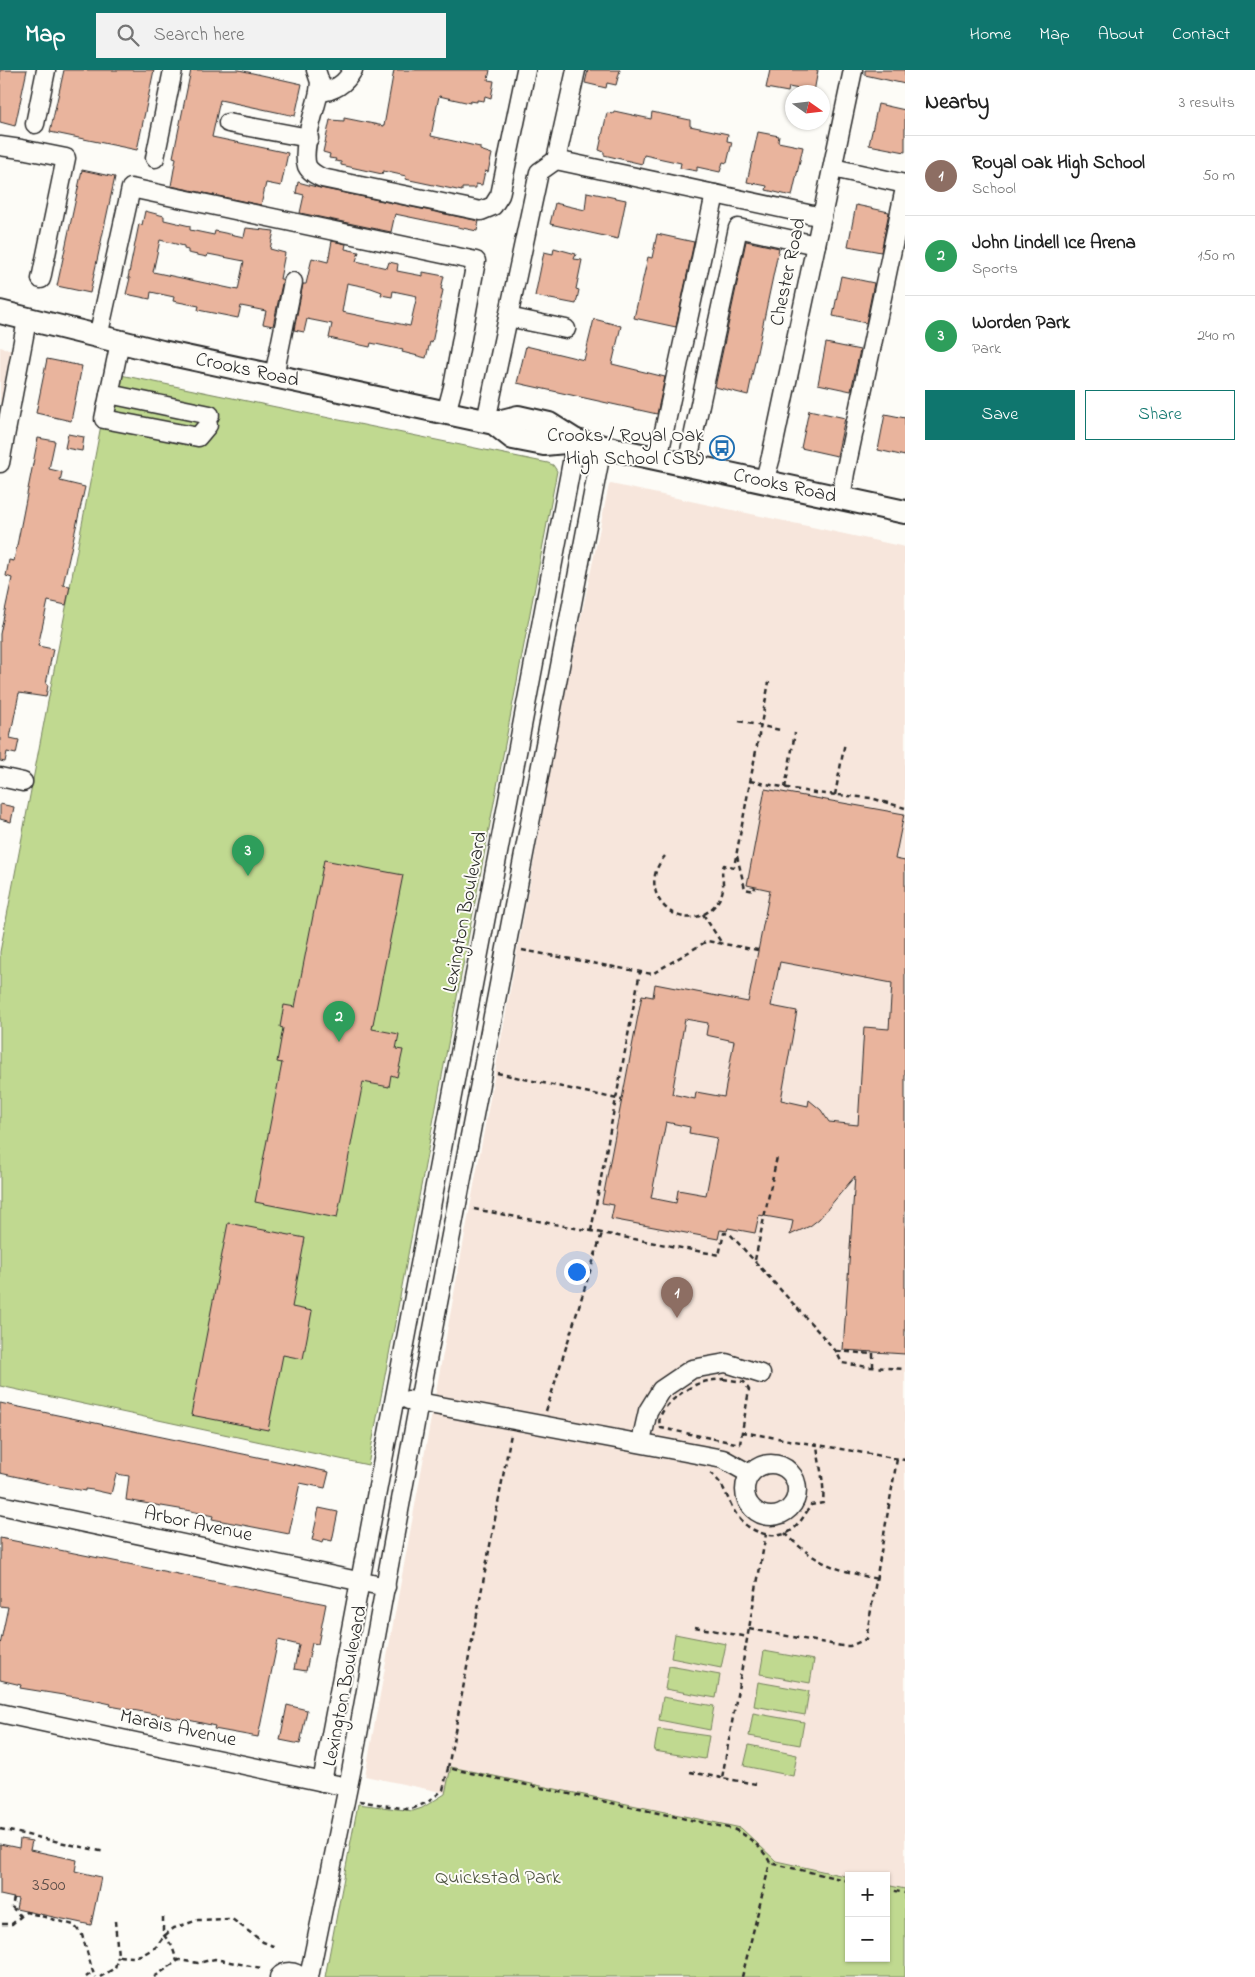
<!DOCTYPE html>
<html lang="en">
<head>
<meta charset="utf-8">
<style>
  body { margin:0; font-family:"Indie Flower",sans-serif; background:#f2f2f2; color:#222 }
  .controls { position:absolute; right:15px; bottom:15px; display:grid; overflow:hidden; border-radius:0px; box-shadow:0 1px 4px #0004 }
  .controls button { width:45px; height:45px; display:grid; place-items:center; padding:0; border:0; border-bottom:1px solid #e0e0e0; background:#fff; color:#222; font:25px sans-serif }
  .compass { position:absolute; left:785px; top:15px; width:45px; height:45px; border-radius:50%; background:#fff; box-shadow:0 1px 4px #0004; rotate:104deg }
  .you { position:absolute; left:576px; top:1201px; width:18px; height:18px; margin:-12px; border:4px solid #fff; border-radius:50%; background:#1a73e8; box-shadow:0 0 0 8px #1a73e833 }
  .badge { display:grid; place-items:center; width:32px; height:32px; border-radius:50%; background:#0f766e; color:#fff; font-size:16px; font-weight:700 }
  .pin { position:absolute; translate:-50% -41px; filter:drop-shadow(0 1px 2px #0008) }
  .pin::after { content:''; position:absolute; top:26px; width:18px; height:15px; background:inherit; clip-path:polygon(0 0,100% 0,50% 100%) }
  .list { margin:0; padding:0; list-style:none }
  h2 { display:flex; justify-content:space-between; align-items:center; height:65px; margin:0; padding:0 20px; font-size:21px }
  h2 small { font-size:16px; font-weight:400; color:#767676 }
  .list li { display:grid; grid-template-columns:32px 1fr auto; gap:15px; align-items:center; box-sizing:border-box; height:80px; padding:0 20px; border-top:1px solid #e0e0e0 }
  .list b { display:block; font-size:19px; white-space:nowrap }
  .list p { margin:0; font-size:16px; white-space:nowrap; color:#767676 }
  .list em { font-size:16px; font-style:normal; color:#767676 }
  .actions { display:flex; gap:10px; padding:15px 20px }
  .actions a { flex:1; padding:11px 0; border:1px solid #0f766e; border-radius:0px; text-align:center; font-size:18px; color:#0f766e }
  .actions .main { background:#0f766e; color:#fff }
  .icon { flex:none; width:28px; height:28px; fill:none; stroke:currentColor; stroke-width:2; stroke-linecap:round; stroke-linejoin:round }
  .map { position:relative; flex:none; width:905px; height:1907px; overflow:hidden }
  header { display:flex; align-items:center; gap:30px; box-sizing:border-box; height:70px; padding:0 25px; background:#0f766e; color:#fff }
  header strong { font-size:24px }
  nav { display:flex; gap:28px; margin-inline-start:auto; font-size:18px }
  .search { width:350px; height:45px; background:#f2f2f2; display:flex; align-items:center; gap:12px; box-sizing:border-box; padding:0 18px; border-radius:0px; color:#767676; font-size:19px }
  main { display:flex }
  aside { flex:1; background:#fff }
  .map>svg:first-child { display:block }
  .built { fill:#f7e6dc }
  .green { fill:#c0d990; stroke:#76825e }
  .building { fill:#e9b49d; stroke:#2b2b2b; fill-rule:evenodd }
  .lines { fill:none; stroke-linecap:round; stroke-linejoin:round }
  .minor-casing { stroke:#2b2b2b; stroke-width:21 }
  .major-casing { stroke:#2b2b2b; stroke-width:26 }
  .path { stroke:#2b2b2b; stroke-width:2.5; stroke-dasharray:5 4; stroke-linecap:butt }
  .minor { stroke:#fdfcf7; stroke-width:18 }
  .major { stroke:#fdfcf7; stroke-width:22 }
  .labels { text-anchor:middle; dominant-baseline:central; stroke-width:4; stroke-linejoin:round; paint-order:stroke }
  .number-label { font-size:18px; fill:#5a4d48 }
  .street-label { font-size:20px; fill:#2b2b2b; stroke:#fdfcf7 }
  .poi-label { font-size:20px; fill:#2b2b2b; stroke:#fdfcf7; text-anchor:end }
  .park-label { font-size:20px; fill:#505644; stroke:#fdfcf7 }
</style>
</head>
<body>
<header>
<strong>Map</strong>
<div class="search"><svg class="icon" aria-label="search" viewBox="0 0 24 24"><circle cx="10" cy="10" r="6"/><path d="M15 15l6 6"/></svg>Search here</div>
<nav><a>Home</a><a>Map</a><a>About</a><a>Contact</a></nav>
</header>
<main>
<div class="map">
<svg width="905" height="1907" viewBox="0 0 905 1907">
  <rect width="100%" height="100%" fill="#fdfcf7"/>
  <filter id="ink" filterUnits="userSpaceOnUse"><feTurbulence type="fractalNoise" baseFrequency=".02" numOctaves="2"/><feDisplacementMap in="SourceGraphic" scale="10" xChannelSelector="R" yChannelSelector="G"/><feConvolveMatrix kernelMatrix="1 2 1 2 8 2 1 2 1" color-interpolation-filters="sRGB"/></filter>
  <g filter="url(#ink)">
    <!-- built -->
    <g class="built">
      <polygon points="0,277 12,280 1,344 0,344"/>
      <polygon points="611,414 905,477 905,1820 886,1816 886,1806 849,1806 849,1808 365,1706 564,628 609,415"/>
    </g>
    <!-- green -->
    <g class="green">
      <polygon points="111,303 548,393 553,395 557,401 368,1395 0,1316 0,882"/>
      <polygon points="675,1564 726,1574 721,1598 671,1588"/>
      <polygon points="764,1581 814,1590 810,1613 760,1604"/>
      <polygon points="669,1596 720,1605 716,1628 665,1619"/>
      <polygon points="758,1612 809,1621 805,1645 754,1636"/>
      <polygon points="663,1627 714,1636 710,1660 659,1650"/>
      <polygon points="753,1643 804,1652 800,1675 749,1666"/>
      <polygon points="658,1659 709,1666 705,1689 654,1681"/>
      <polygon points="749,1675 797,1685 793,1706 744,1696"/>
      <polygon points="451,1697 741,1758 776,1791 849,1807 849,1888 886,1888 886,1815 905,1819 905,1907 325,1907 358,1734 413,1741 422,1738 445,1724"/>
    </g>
    <!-- building -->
    <g class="building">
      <polygon points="0,0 27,0 15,56 0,52"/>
      <polygon points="64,0 154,0 137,80 50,62"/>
      <polygon points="191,0 239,0 302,14 295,46 220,30 212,67 288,83 281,116 266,113 261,135 171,116 176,88 173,87"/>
      <polygon points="394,0 490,0 488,10 494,11 491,28 485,26 484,31 477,30 477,32 470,31 470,33 439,26 431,66 480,77 480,80 492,84 488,102 485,101 482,115 476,114 476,118 462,118 462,121 405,109 406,106 383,101 382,104 341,95 341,92 335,91 336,89 329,88 330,84 323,82 330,50 344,51 344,48 384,56"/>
      <polygon points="588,0 620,0 616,15 607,13 606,18 585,13"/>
      <polygon points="770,0 818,0 814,22 789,17 788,22 766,18"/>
      <polygon points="865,0 905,0 905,14 865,5"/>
      <polygon points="878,34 905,40 905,82 869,75"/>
      <polygon points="614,41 651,49 652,42 690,50 690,56 728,64 727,71 732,72 727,93 723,92 720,102 697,97 697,101 680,98 681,93 644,85 642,94 604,85 604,82 599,80 607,43 613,44"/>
      <polygon points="758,62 779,66 778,72 803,77 792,126 766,120 767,116 747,112"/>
      <polygon points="82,100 115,107 90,223 57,216"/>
      <polygon points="298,112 320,118 479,151 477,161 395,144 391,162 300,143 304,125 296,123"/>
      <polygon points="587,122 626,130 618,169 550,154 555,133 585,140"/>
      <polygon points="856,135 889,142 881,182 848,176"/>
      <path d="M145,141L164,146V150L190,156V160L214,165L215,161L244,167L246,158L274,161L270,179L285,183L280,209H283L273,256L263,254L266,241L241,236L238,248L198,240L199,236L173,231L174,227L151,222L150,229L126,224L130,208H128L139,154L142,155ZM160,170L184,176V179L188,180V183L207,187L208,184L244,191L238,220L153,202Z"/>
      <polygon points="657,164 694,172 676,257 634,248 648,187 652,188"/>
      <path d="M332,171L346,174L345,179L359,182L356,191L387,198L389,192L398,194L397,201L423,206V202L444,206L441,219L443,220L432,273L430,272L426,288L402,282L403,280L371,273L370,277L329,268L332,254L307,249L304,262L294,260L303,214H306L312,188L328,192ZM347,213L371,218L382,222L381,225L392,227L393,221L417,226L410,256L342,242Z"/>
      <polygon points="746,171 779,178 748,325 715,317"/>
      <polygon points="554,178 576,184 574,189 582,190 576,219 579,220 576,234 535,226 544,182 553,184"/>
      <polygon points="841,206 874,213 866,253 833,246"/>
      <polygon points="594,249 621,256 612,294 665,307 657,344 517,313 526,276 584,290"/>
      <polygon points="826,273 860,280 851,321 818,314"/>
      <polygon points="47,289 82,296 71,351 36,343"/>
      <polygon points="809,340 845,348 837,386 801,378"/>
      <polygon points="885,344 905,348 905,386 878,380"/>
      <polygon points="68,364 84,367 82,381 65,378"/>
      <polygon points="38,368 55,371 49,399 62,402 60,411 85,417 63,515 70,516 66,535 48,531 38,576 53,579 46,614 48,615 46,627 19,623 10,668 19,670 16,684 7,682 5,692 0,691 0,564 12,508 6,506 9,490 14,491"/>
      <path d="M765,719L904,744L895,789L905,791V1284L843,1280L855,1106L819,1149L810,1156L790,1165L793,1151L759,1145L755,1163L728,1158L727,1161L720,1160L718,1169L611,1149L614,1135L602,1133L642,925L653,927L655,914L748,932L770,820L747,815ZM780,892L892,913L889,959L864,957L858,1055L829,1052L821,1040L809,1030L808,1036L781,1030L797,941L771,936ZM685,949L708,953L706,965L734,971L724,1027L696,1022L695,1029L672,1024ZM666,1052L690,1057L689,1063L717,1068L706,1125L678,1120L676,1133L651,1128Z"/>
      <polygon points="0,734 14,737 11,752 0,749"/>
      <polygon points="324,790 403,805 372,959 399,964 396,979 403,980 397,1007 391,1005 389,1017 363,1012 337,1148 255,1132 282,993 277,992 283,958 280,957 284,935 295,937"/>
      <polygon points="228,1153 305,1168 292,1237 312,1241 303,1289 283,1285 268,1360 191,1345"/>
      <polygon points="0,1333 329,1402 325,1418 300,1413 289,1464 212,1449 213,1446 191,1441 126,1430 129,1406 116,1404 111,1424 93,1420 85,1419 85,1421 63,1417 0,1403"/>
      <polygon points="319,1438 338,1442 332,1471 324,1469 323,1473 312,1470"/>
      <polygon points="0,1468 326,1534 318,1574 312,1573 306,1601 294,1599 299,1575 278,1570 258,1667 214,1659 215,1656 193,1651 110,1636 111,1634 88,1629 20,1618 21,1615 0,1610 0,1575 8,1537 0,1536"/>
      <polygon points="287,1635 307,1640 300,1674 280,1670"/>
      <polygon points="20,1769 32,1771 30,1780 77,1790 75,1801 101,1807 91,1855 16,1839 18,1829 0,1825 0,1774 19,1778"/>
    </g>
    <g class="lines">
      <defs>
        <g id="minor">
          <path d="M316,0L320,12L319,22C315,40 301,79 307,96C310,102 316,105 322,108L481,141L493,136L500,125L526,0"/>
          <path d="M319,22C335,21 345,14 353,0"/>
          <polyline points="228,53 309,68"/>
          <polyline points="35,54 46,0"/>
          <polyline points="0,76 21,79 66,88 41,209"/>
          <polyline points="155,88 173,0"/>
          <polyline points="556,90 576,0"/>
          <polyline points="833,98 905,114"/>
          <polyline points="508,247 566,259"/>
          <polyline points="98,267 131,118 476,191 453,317 446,343"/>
          <polyline points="120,272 104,349 198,367 208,355"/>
          <polyline points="274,306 293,212"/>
          <polyline points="109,324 210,345"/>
          <polyline points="486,351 539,102 556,90 822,147"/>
          <polyline points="658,389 715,124"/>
          <polyline points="0,393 27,250"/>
          <polyline points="687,395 738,158 816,175"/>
          <polyline points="764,412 771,387 853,0"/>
          <polyline points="841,429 845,403 905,118"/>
          <polyline points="0,707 23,712"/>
          <polyline points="408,1330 723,1389 750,1404"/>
          <polyline points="641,1372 648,1341 661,1320 692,1299 726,1293 761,1304"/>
          <circle cx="771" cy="1420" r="26"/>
          <polyline points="0,1435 386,1517"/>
          <polyline points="0,1643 347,1717"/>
          <polyline points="322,1712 576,371"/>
          <path d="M279,1907C285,1900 295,1901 301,1907"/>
          <polyline points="309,1907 351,1702 419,1332 602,377"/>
        </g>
        <g id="major">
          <path id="s1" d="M0,242L162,282L494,353L513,368L544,374L576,371L905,442"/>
          <polyline points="494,353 518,347 549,354 576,371"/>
        </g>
      </defs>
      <!-- minor casing -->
      <use href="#minor" class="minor-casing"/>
      <!-- major casing -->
      <use href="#major" class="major-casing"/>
      <!-- path -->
      <g class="path">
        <polyline points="739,651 780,660"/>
        <polyline points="750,711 815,723 871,728 905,738"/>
        <polyline points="785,718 795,663"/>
        <polyline points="835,725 845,672"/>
        <path d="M665,786C631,825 686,871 716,834C730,816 718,807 724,795L734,797L769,612"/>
        <polyline points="737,786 745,819 754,821 755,817"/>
        <polyline points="703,844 721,872"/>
        <polyline points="522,880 652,904 707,871 758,880"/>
        <polyline points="497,1003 622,1030"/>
        <polyline points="474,1139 719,1185 724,1163 730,1164 836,1281 842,1293 868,1297 905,1299"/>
        <polyline points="591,1161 640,902"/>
        <polyline points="755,1190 777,1087"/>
        <polyline points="837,1281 873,1284"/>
        <polyline points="873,1297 873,1282"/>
        <path d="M723,1309L744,1312L749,1320L740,1374L661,1358C652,1342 682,1321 695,1315C704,1311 713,1310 723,1309Z"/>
        <polyline points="546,1341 602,1163"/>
        <polyline points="742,1362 905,1390"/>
        <path d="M710,1403C727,1415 727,1433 739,1448C749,1462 777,1472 792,1460C800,1454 805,1444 811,1435L823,1433C825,1413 819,1395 817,1375"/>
        <path d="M785,1463C817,1495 835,1499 877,1509"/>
        <polyline points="695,1557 748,1567"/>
        <polyline points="749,1559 842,1576 850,1576 866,1569 897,1389"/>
        <polyline points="448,1698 511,1364"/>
        <polyline points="690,1702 722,1708"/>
        <polyline points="756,1714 722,1708 766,1464"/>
        <path d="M359,1731L407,1739L414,1738L428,1732L443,1720L448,1698L733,1759C746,1764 765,1780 770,1793L849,1811"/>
        <polyline points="0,1759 105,1782"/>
        <polyline points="886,1819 905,1823"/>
        <polyline points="14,1828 12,1837 21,1847"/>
        <polyline points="163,1847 163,1864 172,1876 177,1891"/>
        <polyline points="115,1851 118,1886 133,1887 144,1884 156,1877 164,1866 174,1858 198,1850 232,1849 263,1872 276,1877"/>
        <polyline points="2,1854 12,1854 26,1842 74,1855 82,1865 93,1902 96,1907"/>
        <polyline points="86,1907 93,1902"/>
        <polyline points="100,1907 115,1898 118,1886"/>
        <polyline points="154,1907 179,1890 198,1893 215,1889 261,1898"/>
        <polyline points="742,1907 770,1793"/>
      </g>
      <!-- minor -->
      <use href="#minor" class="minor"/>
      <!-- major -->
      <use href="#major" class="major"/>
    </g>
  </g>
  <!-- icons -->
  <defs>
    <symbol id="bus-ring" viewBox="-11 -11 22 22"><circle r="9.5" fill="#fdfcf7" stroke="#1f6fb2" stroke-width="1.5"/><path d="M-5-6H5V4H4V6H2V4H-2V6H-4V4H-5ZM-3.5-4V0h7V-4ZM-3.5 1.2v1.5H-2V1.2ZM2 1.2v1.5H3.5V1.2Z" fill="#1f6fb2"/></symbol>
  </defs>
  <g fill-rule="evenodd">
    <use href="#bus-ring" x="708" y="364" width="28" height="28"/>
  </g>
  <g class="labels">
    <!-- number labels -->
    <g class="number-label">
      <text x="49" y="1816">3500</text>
    </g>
    <!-- street labels -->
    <g class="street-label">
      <text transform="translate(789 202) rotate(-78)">Chester Road</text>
      <text stroke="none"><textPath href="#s1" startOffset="254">Crooks Road</textPath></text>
      <text stroke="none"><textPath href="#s1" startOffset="808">Crooks Road</textPath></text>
      <text transform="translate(466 842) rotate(-79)">Lexington Boulevard</text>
      <text transform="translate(198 1455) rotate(12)">Arbor Avenue</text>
      <text transform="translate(346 1616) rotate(-79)">Lexington Boulevard</text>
      <text transform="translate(178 1659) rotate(12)">Marais Avenue</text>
    </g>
    <!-- poi labels -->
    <g class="poi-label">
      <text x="704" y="366">Crooks / Royal Oak<tspan x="704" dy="23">High School (SB)</tspan></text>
    </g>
    <!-- park labels -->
    <g class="park-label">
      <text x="498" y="1808">Quickstad Park</text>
    </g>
  </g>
</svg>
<div class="controls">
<button>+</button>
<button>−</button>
</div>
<svg class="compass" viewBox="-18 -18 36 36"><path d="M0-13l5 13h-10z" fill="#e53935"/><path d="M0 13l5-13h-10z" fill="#767676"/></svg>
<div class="you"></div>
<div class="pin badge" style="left:677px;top:1248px;background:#8d6e63">1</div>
<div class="pin badge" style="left:339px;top:972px;background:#2e9e5b">2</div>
<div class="pin badge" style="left:248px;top:806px;background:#2e9e5b">3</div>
</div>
<aside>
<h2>Nearby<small>3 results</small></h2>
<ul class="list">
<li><span class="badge" style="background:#8d6e63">1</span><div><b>Royal Oak High School</b><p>School</p></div><em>50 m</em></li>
<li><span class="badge" style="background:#2e9e5b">2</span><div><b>John Lindell Ice Arena</b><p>Sports</p></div><em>150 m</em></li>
<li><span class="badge" style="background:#2e9e5b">3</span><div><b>Worden Park</b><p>Park</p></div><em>240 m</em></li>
</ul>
<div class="actions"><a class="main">Save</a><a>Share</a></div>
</aside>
</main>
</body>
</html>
